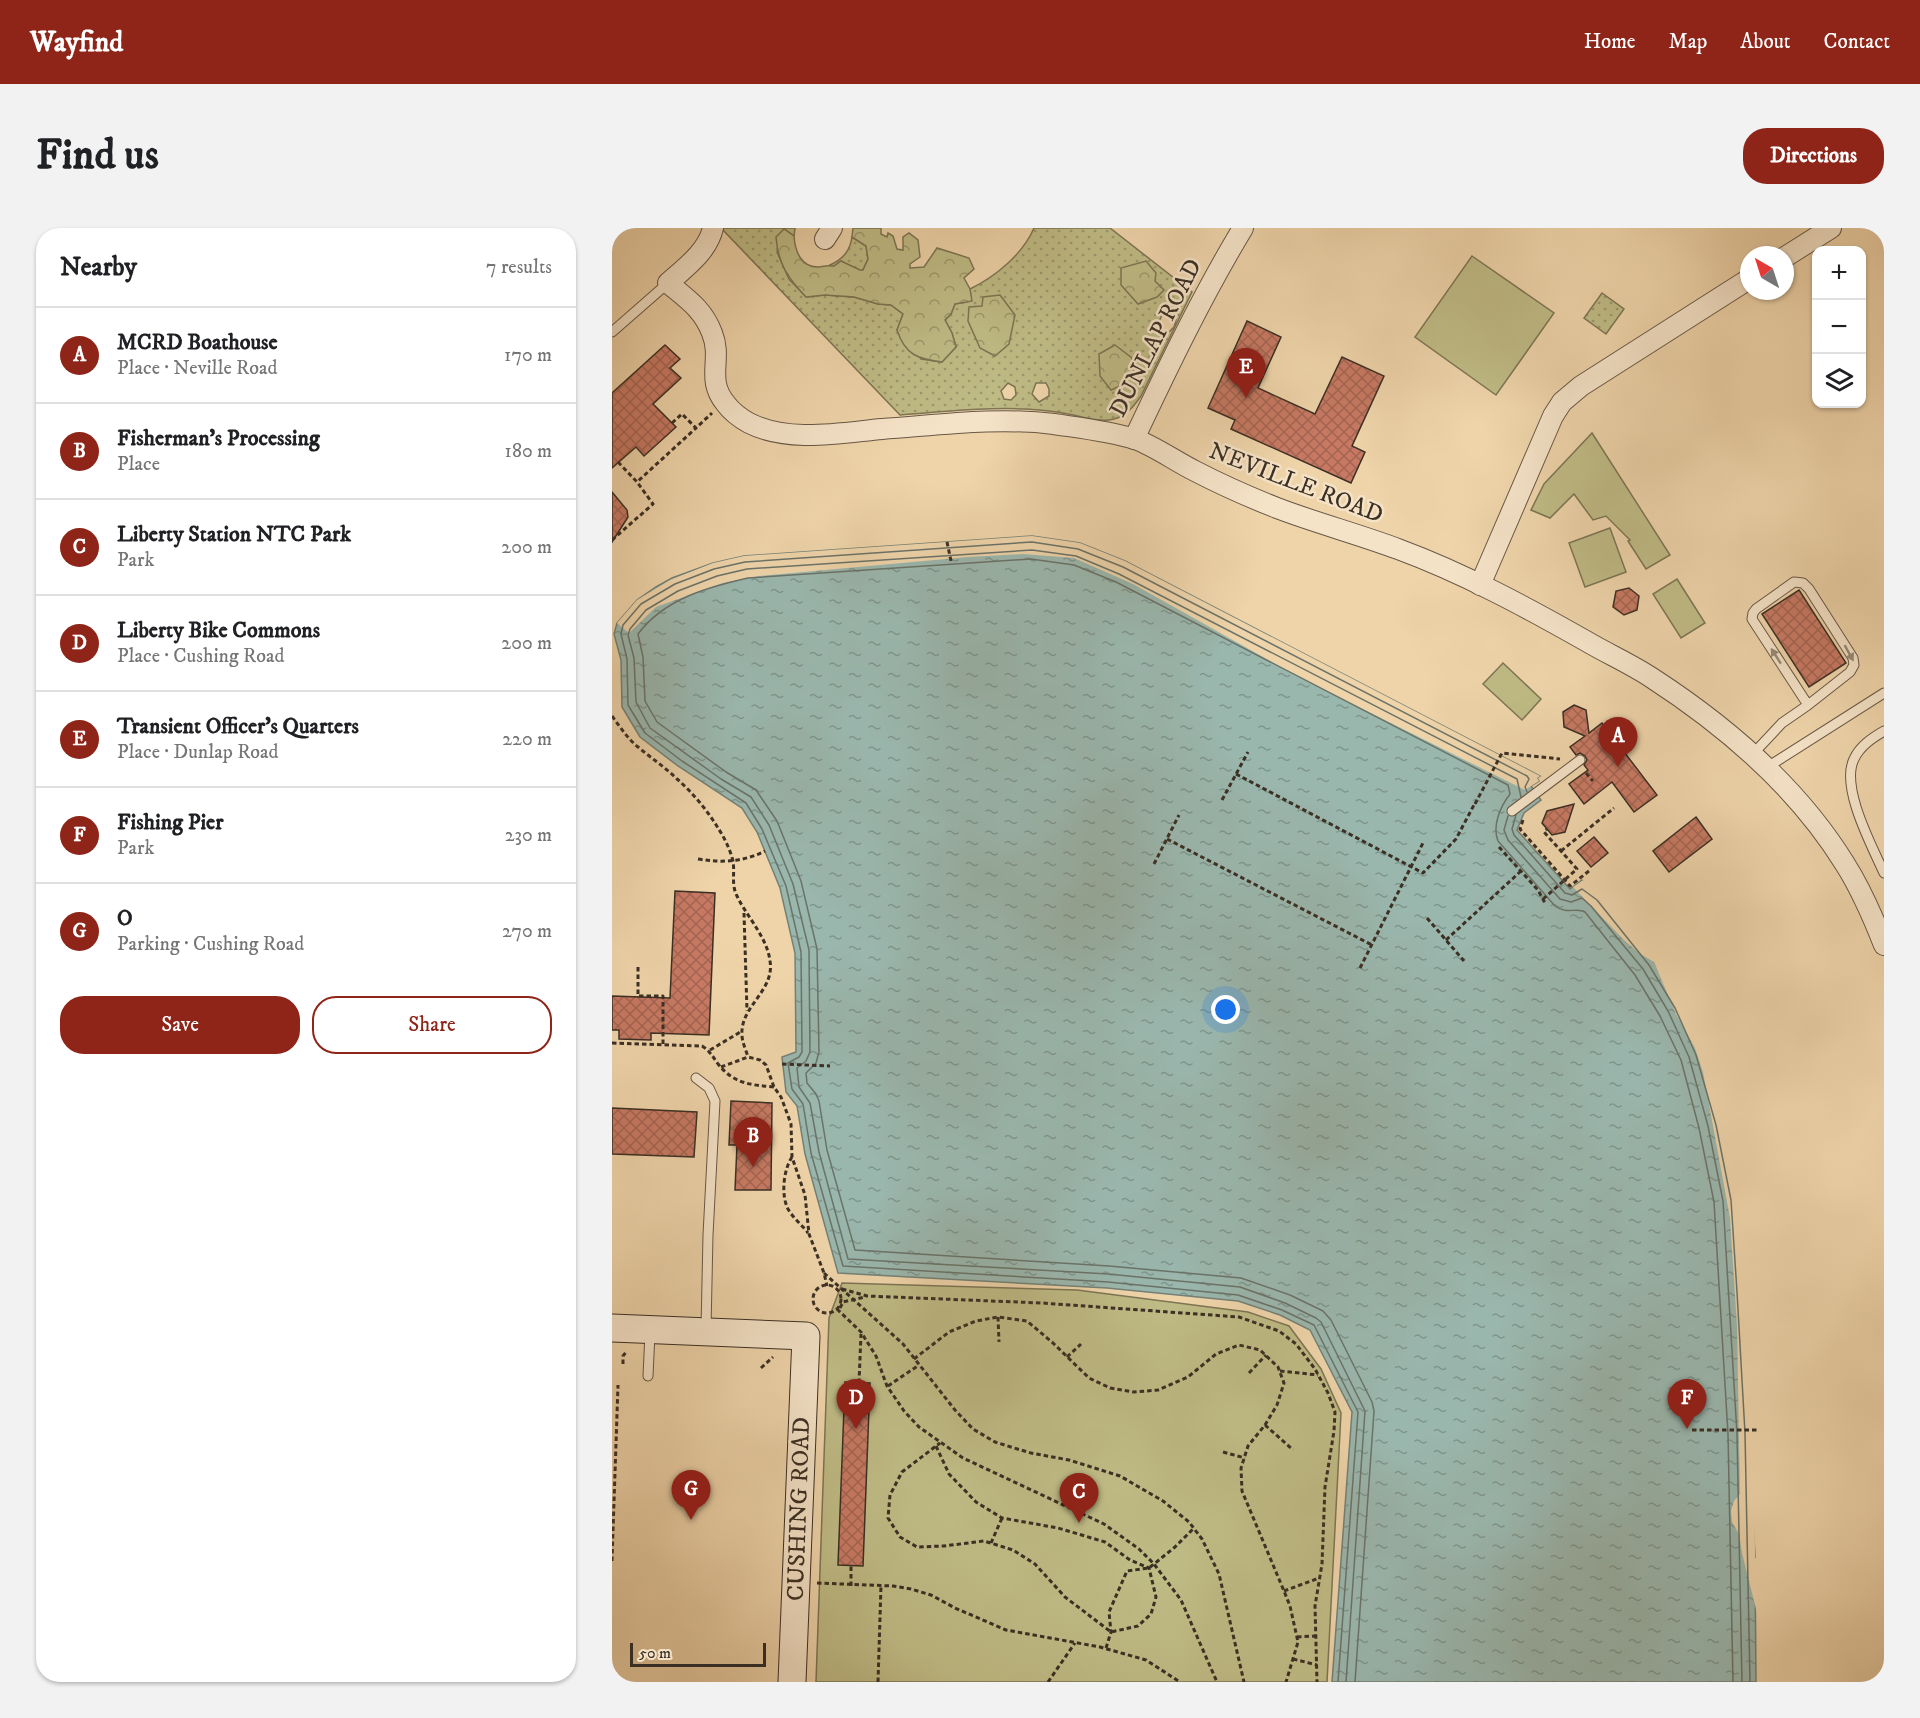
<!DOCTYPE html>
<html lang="en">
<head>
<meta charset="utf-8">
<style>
  body { margin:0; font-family:"IM FELL DW Pica",serif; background:#f2f2f2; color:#202124 }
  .controls { position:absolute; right:18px; top:18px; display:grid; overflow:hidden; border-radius:12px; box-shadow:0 2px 4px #0004 }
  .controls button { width:54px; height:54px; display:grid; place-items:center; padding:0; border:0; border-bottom:2px solid #e0e0e0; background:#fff; color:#202124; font:30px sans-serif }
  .compass { position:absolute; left:1128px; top:18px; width:54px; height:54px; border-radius:50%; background:#fff; box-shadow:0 2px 4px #0004; rotate:321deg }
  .scale { position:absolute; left:18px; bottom:15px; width:136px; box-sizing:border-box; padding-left:6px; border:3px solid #3b2f24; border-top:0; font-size:16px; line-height:21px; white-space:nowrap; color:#3b2f24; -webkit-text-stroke:4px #f5e3c8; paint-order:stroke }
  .you { position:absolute; left:614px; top:782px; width:21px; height:21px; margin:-15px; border:4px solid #fff; border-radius:50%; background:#1a73e8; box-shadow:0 0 0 9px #1a73e833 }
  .badge { display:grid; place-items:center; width:39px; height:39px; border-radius:50%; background:#8f2418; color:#fff; font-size:20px; font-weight:700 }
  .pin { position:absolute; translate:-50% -50px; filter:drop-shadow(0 2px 3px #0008) }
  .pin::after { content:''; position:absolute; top:32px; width:21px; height:18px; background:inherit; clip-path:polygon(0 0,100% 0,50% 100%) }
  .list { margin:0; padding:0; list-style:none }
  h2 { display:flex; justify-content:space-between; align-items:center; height:78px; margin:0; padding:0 24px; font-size:26px }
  h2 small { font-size:20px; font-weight:400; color:#757577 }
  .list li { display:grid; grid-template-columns:39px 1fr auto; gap:18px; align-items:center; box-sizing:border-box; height:96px; padding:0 24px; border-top:2px solid #e0e0e0 }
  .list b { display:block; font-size:22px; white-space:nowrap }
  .list p { margin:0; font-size:20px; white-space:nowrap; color:#757577 }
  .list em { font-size:20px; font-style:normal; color:#757577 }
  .actions { display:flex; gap:12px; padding:18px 24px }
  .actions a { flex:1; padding:14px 0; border:2px solid #8f2418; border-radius:24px; text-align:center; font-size:21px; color:#8f2418 }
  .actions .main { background:#8f2418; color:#fff }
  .icon { flex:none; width:33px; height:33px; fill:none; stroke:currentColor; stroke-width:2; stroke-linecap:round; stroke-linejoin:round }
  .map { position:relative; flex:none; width:1272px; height:1454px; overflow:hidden; border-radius:24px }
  header { display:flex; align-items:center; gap:36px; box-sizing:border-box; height:84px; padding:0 30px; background:#8f2418; color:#fff }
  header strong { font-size:28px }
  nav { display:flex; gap:33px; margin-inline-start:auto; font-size:21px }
  .intro { display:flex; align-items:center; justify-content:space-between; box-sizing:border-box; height:144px; padding:0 36px }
  h1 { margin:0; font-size:42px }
  .button { padding:15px 27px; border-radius:24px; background:#8f2418; color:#fff; font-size:21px; font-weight:700 }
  main { display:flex; gap:36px; padding:0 36px }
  aside { flex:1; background:#fff; border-radius:24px; box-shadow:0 2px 4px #0004 }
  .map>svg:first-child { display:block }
  .grass { fill:url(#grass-dots); stroke:#7d7554; stroke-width:1.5; fill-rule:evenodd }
  .forest { fill:url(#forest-crowns); stroke:#7d7554; stroke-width:1.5 }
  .green { fill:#bfbb85; stroke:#7d7554; stroke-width:1.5 }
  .water { fill:url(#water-ripples); stroke:#748177; stroke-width:1.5 }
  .pier { fill:#efd4aa }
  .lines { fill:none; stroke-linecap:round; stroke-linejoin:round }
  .shore { stroke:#6a7369; stroke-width:1.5 }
  .building { fill:url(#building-cross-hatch); stroke:#3b2f24; stroke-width:1.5 }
  .lane-casing { stroke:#685846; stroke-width:11 }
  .street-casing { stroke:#685846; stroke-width:22 }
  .secondary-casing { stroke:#3b2f24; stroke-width:29 }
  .path { stroke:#3b2f24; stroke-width:3; stroke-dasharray:4.5 3; stroke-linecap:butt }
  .lane { stroke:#f5e3c8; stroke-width:9 }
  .street { stroke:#f5e3c8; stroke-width:20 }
  .secondary { stroke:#f5e3c8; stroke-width:27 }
  .oneway { fill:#988976 }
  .labels { text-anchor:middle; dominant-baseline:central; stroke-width:5; stroke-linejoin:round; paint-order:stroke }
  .street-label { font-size:24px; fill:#3b2f24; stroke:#f5e3c8 }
</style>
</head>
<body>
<header>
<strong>Wayfind</strong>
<nav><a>Home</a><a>Map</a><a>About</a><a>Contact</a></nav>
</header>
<div class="intro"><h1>Find us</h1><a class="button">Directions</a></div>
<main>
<aside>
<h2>Nearby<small>7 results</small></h2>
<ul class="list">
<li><span class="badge">A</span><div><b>MCRD Boathouse</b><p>Place · Neville Road</p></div><em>170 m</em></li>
<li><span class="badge">B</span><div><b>Fisherman's Processing</b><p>Place</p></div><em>180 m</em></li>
<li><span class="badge">C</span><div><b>Liberty Station NTC Park</b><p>Park</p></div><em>200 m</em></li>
<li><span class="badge">D</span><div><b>Liberty Bike Commons</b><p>Place · Cushing Road</p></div><em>200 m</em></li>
<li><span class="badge">E</span><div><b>Transient Officer's Quarters</b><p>Place · Dunlap Road</p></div><em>220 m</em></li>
<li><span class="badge">F</span><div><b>Fishing Pier</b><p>Park</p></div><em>230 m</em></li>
<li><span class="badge">G</span><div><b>O</b><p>Parking · Cushing Road</p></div><em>270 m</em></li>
</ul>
<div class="actions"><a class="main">Save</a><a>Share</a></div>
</aside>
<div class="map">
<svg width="1272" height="1454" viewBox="0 0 1272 1454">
  <defs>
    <pattern id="grass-dots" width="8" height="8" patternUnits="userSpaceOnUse" patternTransform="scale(1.5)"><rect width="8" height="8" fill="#bfbb85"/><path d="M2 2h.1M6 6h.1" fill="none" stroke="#9c986d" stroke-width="1.8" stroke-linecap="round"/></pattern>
    <pattern id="forest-crowns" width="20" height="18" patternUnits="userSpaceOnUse" patternTransform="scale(1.5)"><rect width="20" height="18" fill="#bfbb85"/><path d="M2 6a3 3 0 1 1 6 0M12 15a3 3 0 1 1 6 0" fill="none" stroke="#9c986d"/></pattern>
    <pattern id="water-ripples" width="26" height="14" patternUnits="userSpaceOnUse" patternTransform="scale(1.5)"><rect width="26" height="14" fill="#9ab7ae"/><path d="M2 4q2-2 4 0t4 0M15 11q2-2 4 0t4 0" fill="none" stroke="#7f958d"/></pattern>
    <pattern id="building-cross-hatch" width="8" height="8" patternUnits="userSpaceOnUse" patternTransform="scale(1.5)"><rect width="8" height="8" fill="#c77963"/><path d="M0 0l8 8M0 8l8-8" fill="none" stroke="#a36451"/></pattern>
  </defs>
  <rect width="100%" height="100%" fill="#efd4aa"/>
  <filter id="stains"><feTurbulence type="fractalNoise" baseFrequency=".00333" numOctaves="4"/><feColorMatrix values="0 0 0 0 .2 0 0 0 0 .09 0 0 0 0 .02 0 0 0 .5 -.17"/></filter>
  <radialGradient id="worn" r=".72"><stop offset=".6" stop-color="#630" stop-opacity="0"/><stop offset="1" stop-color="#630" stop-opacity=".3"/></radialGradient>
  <!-- grass -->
  <g class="grass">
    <path d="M109,0H183L182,8L172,1L165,24L177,51L194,69L213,67L242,69L266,76L279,77L291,86L285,102L309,131L330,134L344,119L340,105L333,92L339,86L343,76L359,73L358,61C383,49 411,26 422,0H498L580,64L529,168C522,178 514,188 502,191C487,195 470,188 456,186C442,183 428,182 414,181C372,179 330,184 288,187ZM550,87H560L564,92L562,99L557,104H551L546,96ZM396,155L403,159L404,167L399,172L392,171L389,163ZM424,155H434L437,161V168L427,174L420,166Z"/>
    <path d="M240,9L254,18L256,31L251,42L248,43L229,33L222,38L218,37C231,31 238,23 240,9Z"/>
    <polygon points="990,65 1012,81 994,106 972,90"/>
  </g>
  <!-- forest -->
  <g class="forest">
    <path d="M241,0H269V6L275,9L276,5L281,8L285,21L291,22V9L297,5L306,12L308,29L298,36V40L312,39L325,20L357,30L362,41L352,50L358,61L360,73L343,76L339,86L333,92L340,105L344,119L330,134C306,131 293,127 285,102L291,86L279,77L266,76L242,69L213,67L194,69C176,50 166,36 164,9L172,1L182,8C183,23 189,40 207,39C213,38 216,37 222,38L229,33L248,42H251L256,31L254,18L240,9Z"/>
    <polygon points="534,33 544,45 543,53 552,62 545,69 526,76 509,57 509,40"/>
    <polygon points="388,67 403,87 397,116 383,128 368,120 356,93 357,79 370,78 371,69"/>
    <polygon points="503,117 520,130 522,146 514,145 515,155 499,162 488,148 487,126"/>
  </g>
  <!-- green -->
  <g class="green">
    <polygon points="860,28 942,85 884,167 803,109"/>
    <polygon points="980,205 1058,327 1034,341 1016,313 1018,312 994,288 981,292 962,266 938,290 919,282 932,256"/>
    <polygon points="998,300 1014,344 973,359 957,315"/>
    <polygon points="1065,351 1093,395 1069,410 1041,366"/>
    <polygon points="891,435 929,471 910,492 871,456"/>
    <polygon points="230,1055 465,1062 636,1084 677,1098 709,1141 729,1185 715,1454 204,1454 217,1090"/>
  </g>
  <!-- water -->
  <polygon class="water" points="420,308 468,315 513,333 928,548 925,550 927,553 919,558 929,572 912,585 905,602 958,661 970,652 1042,733 1090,825 1125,971 1143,1329 1144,1454 720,1454 740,1184 698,1102 668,1087 626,1073 495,1060 226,1045 193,926 185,878 174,864 170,829 184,824 183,725 168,660 145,604 130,580 66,538 28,509 10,479 9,432 2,406 5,395 25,372 44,359 60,350 101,335 132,328"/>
  <!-- pier -->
  <g class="pier">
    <polygon points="420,308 468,315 513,333 928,548 925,550 927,553 913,562 683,447 521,356 462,330 411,326 356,329 147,348 111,355 44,379 17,405 5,395 25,372 58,352 101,335 132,328"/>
    <polygon points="973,651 991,666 1044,732 1071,775 1093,824 1112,894 1128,971 1142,1205 1143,1329 1146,1335 1146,1389 1130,1325 1127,1306 1120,1294 1119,1283 1122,1273 1128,1266 1125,1098 1118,990 1091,844 1083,820 1064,786 1042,734 1027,725 1011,711 961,659"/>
  </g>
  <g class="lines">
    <!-- shore -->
    <g class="shore">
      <polyline points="904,587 900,601 902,607 953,665 960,667 970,661 985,672 1037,737 1063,780 1084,827 1104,897 1119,972 1125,1064 1133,1205 1138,1454"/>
      <polyline points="896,588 892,602 896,612 948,671 959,674 970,670 979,678 1031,741 1056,783 1077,829 1096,898 1111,973 1125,1206 1130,1454"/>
      <polyline points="726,1454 746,1184 702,1097 670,1082 626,1067 496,1054 231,1038 199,925 191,876 180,861 176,835 187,829 190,824 189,724 174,658 150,601 134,575 70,533 33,505 16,477 15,431 9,406 11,397 29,376 63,356 102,341 133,334 420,314 466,321 511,339 915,548 917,551 913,559 915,564"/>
      <polyline points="734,1454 753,1183 709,1094 704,1090 673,1075 628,1059 496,1046 236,1031 207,924 198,875 187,859 185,840 194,833 198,824 197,722 181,656 157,597 139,569 109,551 38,500 24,474 22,430 16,407 18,401 34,382 66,363 105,348 135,341 420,322 464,328 507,346 905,551 909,569"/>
      <path d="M743,1454L762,1183L760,1174L719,1092L711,1083L678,1067L629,1050L497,1038L243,1022L215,922L207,873L204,866L195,855L194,845L204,835L207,824L205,721L189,653L165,593L144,562L114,544L56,502L45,494L33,473L31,429L26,406C52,371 96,359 136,350L419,331L462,337L504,354L896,557L898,566C888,579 880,598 886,613L943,678C955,687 965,679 973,684L1023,747L1048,788L1069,832L1087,900L1102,974L1116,1206L1121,1454"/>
    </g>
  </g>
  <!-- building -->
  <g class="building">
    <polygon points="635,93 669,109 646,160 703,186 730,129 772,148 740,218 753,224 739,255 619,201 623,192 596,180"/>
    <polygon points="53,117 68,131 58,140 69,150 41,176 64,199 32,228 24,219 0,240 0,165"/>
    <polygon points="0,264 15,282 16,289 0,314"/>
    <polygon points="1017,360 1027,368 1025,382 1012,387 1001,379 1004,363"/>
    <polygon points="1187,362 1234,435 1197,459 1150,386"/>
    <polygon points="962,477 974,482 977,505 990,495 1045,567 1022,584 1000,554 972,576 957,556 976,542 972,537 975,532 973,528 968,525 964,527 958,519 973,508 952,499 951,484"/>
    <polygon points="962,576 953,604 940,607 930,595 935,583"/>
    <polygon points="1084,589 1100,611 1057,644 1041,623"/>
    <polygon points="982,609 996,625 979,639 965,623"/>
    <polygon points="63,663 103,665 97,807 39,805 39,812 7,811 7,802 0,802 0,768 58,770"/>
    <polygon points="119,873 160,875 159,962 123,962 125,917 117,917"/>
    <polygon points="0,880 85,884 82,929 0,926"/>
    <polygon points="233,1154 258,1155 251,1338 226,1337"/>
  </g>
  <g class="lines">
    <defs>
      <g id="lane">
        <polyline points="0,104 56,55"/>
        <path d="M1272,503C1260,510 1248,518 1242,531C1228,559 1260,618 1272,645"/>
        <polyline points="1140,527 1170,495 1196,477 1238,444 1242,437 1241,430 1197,361 1191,355 1182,354 1144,381 1141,385 1140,391 1196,477"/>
        <polyline points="1154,540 1272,465"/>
        <polyline points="900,583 968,532"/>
        <polyline points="84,850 97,860 103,873 96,1007 94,1101"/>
        <polyline points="36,1148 38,1105"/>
      </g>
      <g id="street">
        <path d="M101,0C96,23 73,40 56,55C75,71 91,81 100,105C111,132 93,151 114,176C120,184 128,190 137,195C177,215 227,205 270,201C327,197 385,189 442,196C469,200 497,203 523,211C544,219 563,233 583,243C610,257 637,269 665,280C704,295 746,306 786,321C851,345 914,379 974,413C996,426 1019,436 1040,450C1114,498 1186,560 1233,636C1249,661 1261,689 1272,717"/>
        <polyline points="213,11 220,0"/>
        <polyline points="1173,29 1219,0"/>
        <path d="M522,211C556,139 590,68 631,0"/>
        <polyline points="868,357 941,188 950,174 969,158 1137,51"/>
      </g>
      <polyline id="secondary" points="0,1100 194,1108 180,1454"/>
    </defs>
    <!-- lane casing -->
    <use href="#lane" class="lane-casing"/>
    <!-- street casing -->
    <use href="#street" class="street-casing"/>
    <!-- secondary casing -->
    <use href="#secondary" class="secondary-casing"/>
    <!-- path -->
    <g class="path">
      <polyline points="60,195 70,186 84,200 100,185"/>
      <polyline points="6,234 25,254 84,200"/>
      <polyline points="0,312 41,276 25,254"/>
      <polyline points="335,314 339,333"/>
      <path d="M0,488C8,499 16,511 26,519C39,530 53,539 65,551C80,564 95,582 106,600C112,609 118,621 121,633C123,645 119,656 125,668C135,689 155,709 158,733C163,763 128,778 130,807C130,814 134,822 136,829"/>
      <polyline points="974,545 981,553"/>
      <polyline points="624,546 811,645 844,611 863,575"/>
      <polyline points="610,572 636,524"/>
      <polyline points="863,576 890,525 948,531"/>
      <polyline points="911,592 908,601 958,658 977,643"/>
      <polyline points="555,611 760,717"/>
      <polyline points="887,619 926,662 933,675"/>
      <polyline points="949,623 1002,580"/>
      <path d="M86,631C110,635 131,634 153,623"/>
      <polyline points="542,636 567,587"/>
      <polyline points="931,671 965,641 932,604 935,601"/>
      <polyline points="132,685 135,783"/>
      <polyline points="815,690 852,733"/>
      <polyline points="834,712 909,643"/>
      <polyline points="26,739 26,768 51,768 51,816"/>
      <polyline points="748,740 811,615"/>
      <path d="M0,815L90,818C98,823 101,829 106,836C122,856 139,857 162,859"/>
      <polyline points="98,822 130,803"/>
      <polyline points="170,836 218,838"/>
      <polyline points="109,839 136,829 148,832 154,837 162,859 169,869 179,896 180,929 193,967 197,1006 212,1045 215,1058"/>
      <path d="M180,929C172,941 169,964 175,979C179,988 190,997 196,1005"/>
      <polyline points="212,1045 291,1116 343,1182 361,1201 383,1214 402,1220 419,1225 457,1232 508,1248 551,1273 577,1294 590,1311 607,1346 632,1454"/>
      <circle cx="215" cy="1071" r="14"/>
      <polyline points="230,1061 255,1068 430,1075 627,1089 667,1103 684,1116 703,1141 716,1165 723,1184 722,1203 713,1259 710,1336 703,1378 705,1454"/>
      <polyline points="228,1080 231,1074 253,1069"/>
      <polyline points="225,1081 249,1104 264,1128 275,1158 292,1183 307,1199 351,1230 492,1296 527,1321 542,1336 569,1372 605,1454"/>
      <polyline points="386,1089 387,1114"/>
      <polyline points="455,1129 469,1116"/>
      <polyline points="302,1131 337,1104 364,1093 386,1089 415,1093 441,1115 477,1150 498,1160 522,1164 546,1162 576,1149 604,1126 627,1117 648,1122 666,1139 672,1155 665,1177 653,1197 636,1218 629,1240 630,1263 672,1363 678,1378 686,1414 674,1454"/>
      <polyline points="11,1136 11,1128 14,1124"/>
      <polyline points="149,1140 161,1129"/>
      <polyline points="668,1143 706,1147"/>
      <polyline points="637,1145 654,1127"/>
      <polyline points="247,1155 249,1106"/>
      <polyline points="276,1158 307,1137"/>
      <polyline points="653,1197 681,1222"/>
      <polyline points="1080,1202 1146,1202"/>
      <polyline points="324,1218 337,1246 364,1274 390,1290 446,1300 493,1314 518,1332 537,1340 544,1369 539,1386 526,1398 499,1404 453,1369 423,1336 401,1322 372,1313 332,1318 305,1319 288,1309 276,1290 278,1267 290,1244 328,1215"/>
      <polyline points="611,1224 633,1230"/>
      <polyline points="379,1315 390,1290"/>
      <polyline points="0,1333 6,1157"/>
      <polyline points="205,1355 281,1358 299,1361 319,1367 343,1380 394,1402 488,1419 534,1432 568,1454"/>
      <polyline points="239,1358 239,1337"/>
      <polyline points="672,1363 707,1350"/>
      <polyline points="685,1409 704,1408"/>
      <polyline points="494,1420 499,1404 497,1384 515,1343 537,1340 563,1319 581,1301"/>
      <polyline points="681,1431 705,1437"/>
      <polyline points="266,1454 269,1357"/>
      <polyline points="436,1454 463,1415"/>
    </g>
    <!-- lane -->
    <use href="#lane" class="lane"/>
    <!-- street -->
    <use href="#street" class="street"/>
    <!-- secondary -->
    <use href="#secondary" class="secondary"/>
  </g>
  <!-- one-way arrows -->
  <defs><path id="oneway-solid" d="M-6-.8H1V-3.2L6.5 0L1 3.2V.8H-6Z" transform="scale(1.5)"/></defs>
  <g class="oneway">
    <use href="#oneway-solid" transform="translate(1237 425) rotate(61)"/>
    <use href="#oneway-solid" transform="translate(1164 428) rotate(-123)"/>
  </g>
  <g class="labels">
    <!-- street labels -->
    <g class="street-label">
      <text transform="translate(544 110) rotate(-63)">DUNLAP ROAD</text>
      <text transform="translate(684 255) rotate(21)">NEVILLE ROAD</text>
      <text transform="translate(187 1281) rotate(-88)">CUSHING ROAD</text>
    </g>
  </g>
  <rect width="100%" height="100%" filter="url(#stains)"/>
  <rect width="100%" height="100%" fill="url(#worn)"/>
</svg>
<div class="controls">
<button>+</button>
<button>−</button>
<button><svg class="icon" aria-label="layers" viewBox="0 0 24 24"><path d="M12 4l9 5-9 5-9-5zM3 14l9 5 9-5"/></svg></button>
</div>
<svg class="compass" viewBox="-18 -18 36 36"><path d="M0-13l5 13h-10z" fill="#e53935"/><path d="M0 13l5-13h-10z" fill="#757577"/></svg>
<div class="scale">50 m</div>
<div class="you"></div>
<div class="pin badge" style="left:1006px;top:539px">A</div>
<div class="pin badge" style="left:141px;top:939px">B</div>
<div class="pin badge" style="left:467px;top:1295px">C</div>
<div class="pin badge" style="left:244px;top:1201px">D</div>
<div class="pin badge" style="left:634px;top:170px">E</div>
<div class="pin badge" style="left:1075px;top:1201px">F</div>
<div class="pin badge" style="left:79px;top:1292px">G</div>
</div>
</main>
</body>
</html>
